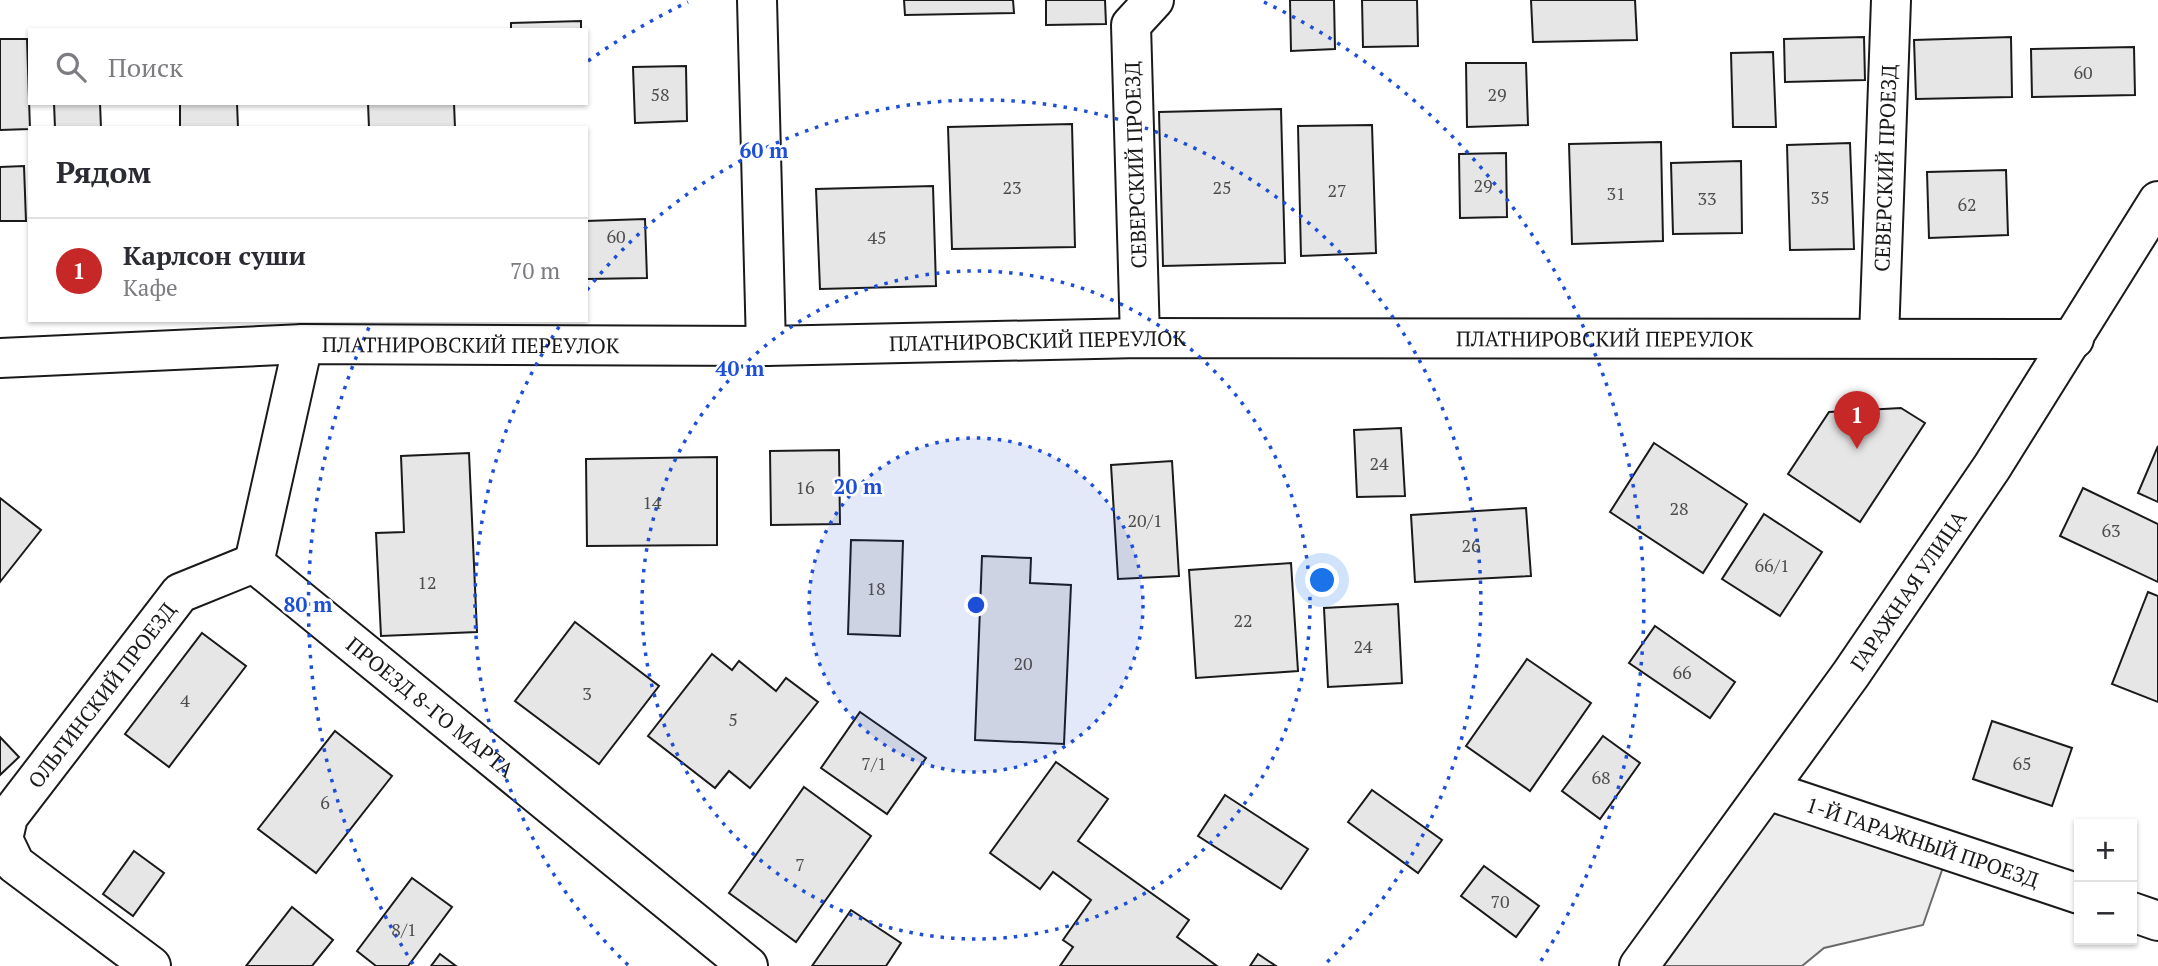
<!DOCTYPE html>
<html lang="ru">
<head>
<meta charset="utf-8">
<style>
  body { margin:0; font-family:"PT Serif",serif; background:#f7f7f7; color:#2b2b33 }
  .controls { position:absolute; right:21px; bottom:21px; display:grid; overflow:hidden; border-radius:0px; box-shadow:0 2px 5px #0004 }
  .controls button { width:63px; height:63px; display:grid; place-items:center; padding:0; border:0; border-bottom:2px solid #e1e1e2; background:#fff; color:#2b2b33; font:35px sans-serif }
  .you { position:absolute; left:1323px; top:581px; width:24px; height:24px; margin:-18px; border:5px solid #fff; border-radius:50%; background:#1a73e8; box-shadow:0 0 0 10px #1a73e833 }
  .badge { display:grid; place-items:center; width:46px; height:46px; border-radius:50%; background:#c62828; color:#fff; font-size:23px; font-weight:700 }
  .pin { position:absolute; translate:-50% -58px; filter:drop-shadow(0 2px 4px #0008) }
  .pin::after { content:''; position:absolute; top:37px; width:24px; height:21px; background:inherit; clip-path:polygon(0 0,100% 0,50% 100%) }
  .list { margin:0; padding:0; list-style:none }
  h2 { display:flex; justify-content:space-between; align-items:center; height:91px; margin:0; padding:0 28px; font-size:30px }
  h2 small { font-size:23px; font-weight:400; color:#7c7c81 }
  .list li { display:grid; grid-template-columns:46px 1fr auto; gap:21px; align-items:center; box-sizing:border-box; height:105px; padding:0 28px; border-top:2px solid #e1e1e2 }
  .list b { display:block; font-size:26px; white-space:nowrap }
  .list p { margin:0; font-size:23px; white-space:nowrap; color:#7c7c81 }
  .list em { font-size:23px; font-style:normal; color:#7c7c81 }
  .icon { flex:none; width:38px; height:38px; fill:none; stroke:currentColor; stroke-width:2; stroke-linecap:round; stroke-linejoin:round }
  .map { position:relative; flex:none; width:2158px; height:966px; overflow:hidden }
  .search { position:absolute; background:#fff; box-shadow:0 2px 5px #0004; left:28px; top:28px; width:560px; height:77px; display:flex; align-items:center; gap:18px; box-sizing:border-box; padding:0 24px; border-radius:0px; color:#7c7c81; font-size:26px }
  .panel { position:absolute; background:#fff; box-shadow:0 2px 5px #0004; left:28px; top:126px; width:560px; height:196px; border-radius:0px }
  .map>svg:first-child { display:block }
  .parking { fill:#ededed; stroke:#6a6a6a; stroke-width:2 }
  .building { fill:#e6e6e6; stroke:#1a1a1a; stroke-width:2 }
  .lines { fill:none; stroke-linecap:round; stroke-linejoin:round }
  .minor-casing { stroke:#1a1a1a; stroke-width:42 }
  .tertiary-casing { stroke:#1a1a1a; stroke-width:42 }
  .minor { stroke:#fff; stroke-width:38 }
  .tertiary { stroke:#fff; stroke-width:38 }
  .ring { fill:none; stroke:#1d4ed8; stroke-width:3.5; stroke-dasharray:3.5 7 }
  .labels { text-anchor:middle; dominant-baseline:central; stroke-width:5; stroke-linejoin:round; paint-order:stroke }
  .number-label { font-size:18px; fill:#4d4d4d }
  .street-label { font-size:21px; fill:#1a1a1a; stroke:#fff }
  .centre { fill:#1d4ed8; stroke:#fff; stroke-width:3.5 }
  .ring-label { font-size:21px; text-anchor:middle; font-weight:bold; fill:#1d4ed8; stroke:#fff; stroke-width:5; stroke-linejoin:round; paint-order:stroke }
</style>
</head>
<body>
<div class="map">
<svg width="2158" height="966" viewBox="0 0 2158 966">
  <rect width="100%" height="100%" fill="#fff"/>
  <!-- parking -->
  <polygon class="parking" points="1767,790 1949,850 1923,925 1824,948 1802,966 1639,966"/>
  <!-- building -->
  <g class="building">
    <polygon points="904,0 1013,0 1014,13 905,15"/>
    <polygon points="1046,0 1105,0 1106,24 1046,25"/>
    <polygon points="1290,0 1334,0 1335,49 1291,51"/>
    <polygon points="1362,0 1417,0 1418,46 1363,47"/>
    <polygon points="1531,0 1635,0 1637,40 1533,42"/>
    <polygon points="581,21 581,30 511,30 511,23"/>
    <polygon points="1864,37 1865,80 1785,82 1784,39"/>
    <polygon points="2011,37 2012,97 1916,99 1914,40"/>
    <polygon points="0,39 27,39 30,129 0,130"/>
    <polygon points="2134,47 2135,95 2032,97 2031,49"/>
    <polygon points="1773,52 1776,127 1733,127 1731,53"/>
    <polygon points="1466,63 1526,63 1528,125 1467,127"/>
    <polygon points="686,66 687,121 635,123 633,67"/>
    <polygon points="54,103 100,103 101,128 55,128"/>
    <polygon points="180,103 237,103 238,128 180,128"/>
    <polygon points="368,103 454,103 455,128 369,128"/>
    <polygon points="1281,109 1285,263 1163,266 1159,112"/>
    <polygon points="1072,124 1075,247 952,249 948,127"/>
    <polygon points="1372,125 1376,253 1301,256 1298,126"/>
    <polygon points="1661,142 1663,241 1572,244 1569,144"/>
    <polygon points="1850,143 1854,249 1790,250 1787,145"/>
    <polygon points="1506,153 1507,217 1460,218 1459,154"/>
    <polygon points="1741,161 1742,233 1673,234 1671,163"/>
    <polygon points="24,166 26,221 0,221 0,167"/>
    <polygon points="2006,170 2008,235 1929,238 1927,172"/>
    <polygon points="933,186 936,286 820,289 816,189"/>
    <polygon points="645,219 647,278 587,279 586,221"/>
    <polygon points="1901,408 1925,423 1860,522 1788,474 1829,412"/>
    <polygon points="1401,428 1405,496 1357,497 1354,430"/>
    <polygon points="1654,443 1747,504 1703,573 1610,512"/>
    <polygon points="2158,446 2158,502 2138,493"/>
    <polygon points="839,450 840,524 771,525 770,451"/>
    <polygon points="469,453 477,632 381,636 376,533 404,532 401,456"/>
    <polygon points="717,457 717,545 587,546 586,459"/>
    <polygon points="1172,461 1179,576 1118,579 1111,465"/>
    <polygon points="2083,488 2158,524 2158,582 2060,536"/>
    <polygon points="0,498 41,530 0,582"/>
    <polygon points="1526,508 1531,576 1415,582 1411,515"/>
    <polygon points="1764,514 1822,552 1780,616 1722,579"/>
    <polygon points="851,540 903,541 900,636 848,634"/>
    <polygon points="982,556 1031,558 1030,583 1071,585 1064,744 975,740"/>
    <polygon points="1291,563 1298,671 1196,678 1189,570"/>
    <polygon points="2148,592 2158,596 2158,702 2112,684"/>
    <polygon points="1398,604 1402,683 1328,687 1324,608"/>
    <polygon points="575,622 659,686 599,764 515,701"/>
    <polygon points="1655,626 1735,682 1710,718 1629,663"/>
    <polygon points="202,633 246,666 169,767 125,734"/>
    <polygon points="712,654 732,670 739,661 776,691 786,678 818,702 750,788 729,771 715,788 648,736"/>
    <polygon points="1527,659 1591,703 1530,791 1466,746"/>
    <polygon points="860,712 926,758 887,814 821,768"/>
    <polygon points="1992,721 2072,748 2052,806 1973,779"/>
    <polygon points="335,731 392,776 316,873 258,829"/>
    <polygon points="1603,736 1640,763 1600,819 1562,791"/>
    <polygon points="0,737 19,757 0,775"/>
    <polygon points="1056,762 1108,799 1078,841 1189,920 1177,937 1217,966 1060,966 1073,947 1063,940 1091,900 1053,872 1040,889 990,853"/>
    <polygon points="804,787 871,836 796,942 729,893"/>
    <polygon points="1372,790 1442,840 1418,873 1348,822"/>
    <polygon points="1225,795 1308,849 1281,889 1198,836"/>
    <polygon points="134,851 164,873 133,916 103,894"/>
    <polygon points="1484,866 1539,906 1516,937 1461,896"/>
    <polygon points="412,878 452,907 408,966 376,966 357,951"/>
    <polygon points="292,907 333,940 312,966 246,966"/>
    <polygon points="851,910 901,943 886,966 812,966"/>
    <polygon points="440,954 456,966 431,966"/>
    <polygon points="1258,954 1276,966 1250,966"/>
  </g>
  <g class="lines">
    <defs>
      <g id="minor">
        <polyline points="757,0 766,346"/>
        <polyline points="1140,338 1131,25 1154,0"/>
        <path id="s1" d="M1879,338L1891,0"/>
        <path id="s2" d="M303,344L254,563L748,966"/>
        <path id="s3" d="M0,358L303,344L766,346L1140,338L2074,339"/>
        <path id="s4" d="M1767,790L2079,894"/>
        <polyline points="2132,912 2158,921"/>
        <path id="s5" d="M151,966L15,864L3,839L8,817L180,593L254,563"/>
      </g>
      <g id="tertiary">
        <path id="s6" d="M1639,966L1851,674L1992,467L2158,201"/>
      </g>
    </defs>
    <!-- minor casing -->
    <use href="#minor" class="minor-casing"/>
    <!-- tertiary casing -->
    <use href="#tertiary" class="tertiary-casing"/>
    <!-- minor -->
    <use href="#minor" class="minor"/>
    <!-- tertiary -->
    <use href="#tertiary" class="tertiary"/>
  </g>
  <!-- distance rings -->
  <circle cx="976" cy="605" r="167" fill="#1d4ed8" fill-opacity=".12"/>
  <g class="ring">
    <circle cx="976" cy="605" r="167"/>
    <circle cx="976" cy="605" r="334"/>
    <path d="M628 965A501 501 0 0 1 563 321M587 290A501 501 0 1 1 1324 965"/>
    <path d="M413 964A668 668 0 0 1 371 323M588 61A668 668 0 0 1 688 2M1264 2A668 668 0 0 1 1539 964"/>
  </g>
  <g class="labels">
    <!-- number labels -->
    <g class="number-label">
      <text x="2083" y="72">60</text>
      <text x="660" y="94">58</text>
      <text x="1497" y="94">29</text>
      <text x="1483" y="185">29</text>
      <text x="1012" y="187">23</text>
      <text x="1222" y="187">25</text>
      <text x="1337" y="190">27</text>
      <text x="1616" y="193">31</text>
      <text x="1820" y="197">35</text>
      <text x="1707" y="198">33</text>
      <text x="1967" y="204">62</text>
      <text x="616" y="236">60</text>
      <text x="877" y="237">45</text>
      <text x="1379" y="463">24</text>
      <text x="805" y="487">16</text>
      <text x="652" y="502">14</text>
      <text x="1679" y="508">28</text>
      <text x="1145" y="520">20/1</text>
      <text x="2111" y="530">63</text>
      <text x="1471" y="545">26</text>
      <text x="1772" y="565">66/1</text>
      <text x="427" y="582">12</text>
      <text x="876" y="588">18</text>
      <text x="1243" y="620">22</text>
      <text x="1363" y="646">24</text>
      <text x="1023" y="663">20</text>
      <text x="1682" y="672">66</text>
      <text x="587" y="693">3</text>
      <text x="185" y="700">4</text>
      <text x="733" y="719">5</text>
      <text x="874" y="763">7/1</text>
      <text x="2022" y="763">65</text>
      <text x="1601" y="777">68</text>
      <text x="325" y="802">6</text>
      <text x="800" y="864">7</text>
      <text x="1500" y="901">70</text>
      <text x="404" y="929">8/1</text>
    </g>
    <!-- street labels -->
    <g class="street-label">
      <text transform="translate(1135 165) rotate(-92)">СЕВЕРСКИЙ ПРОЕЗД</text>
      <text stroke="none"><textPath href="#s1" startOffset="170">СЕВЕРСКИЙ ПРОЕЗД</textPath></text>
      <text stroke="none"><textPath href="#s3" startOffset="1605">ПЛАТНИРОВСКИЙ ПЕРЕУЛОК</textPath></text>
      <text stroke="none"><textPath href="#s3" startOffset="1038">ПЛАТНИРОВСКИЙ ПЕРЕУЛОК</textPath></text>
      <text stroke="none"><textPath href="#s3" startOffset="471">ПЛАТНИРОВСКИЙ ПЕРЕУЛОК</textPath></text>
      <text stroke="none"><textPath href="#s6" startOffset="462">ГАРАЖНАЯ УЛИЦА</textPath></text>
      <text stroke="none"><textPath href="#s5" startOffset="374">ОЛЬГИНСКИЙ ПРОЕЗД</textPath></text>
      <text stroke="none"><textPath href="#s2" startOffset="452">ПРОЕЗД 8-ГО МАРТА</textPath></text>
      <text stroke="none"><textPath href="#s4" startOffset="164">1-Й ГАРАЖНЫЙ ПРОЕЗД</textPath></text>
    </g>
  </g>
  <circle cx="976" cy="605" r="10" class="centre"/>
  <g class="ring-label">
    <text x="764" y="158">60 m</text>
    <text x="740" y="376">40 m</text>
    <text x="858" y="494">20 m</text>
    <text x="308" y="612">80 m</text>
  </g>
</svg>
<div class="controls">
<button>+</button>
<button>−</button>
</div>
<div class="you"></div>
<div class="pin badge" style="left:1857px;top:449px">1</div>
<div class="search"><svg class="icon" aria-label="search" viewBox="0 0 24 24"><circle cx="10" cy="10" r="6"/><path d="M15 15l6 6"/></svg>Поиск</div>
<section class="panel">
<h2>Рядом<small></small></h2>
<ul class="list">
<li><span class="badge">1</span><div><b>Карлсон суши</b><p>Кафе</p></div><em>70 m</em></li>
</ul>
</section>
</div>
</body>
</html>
